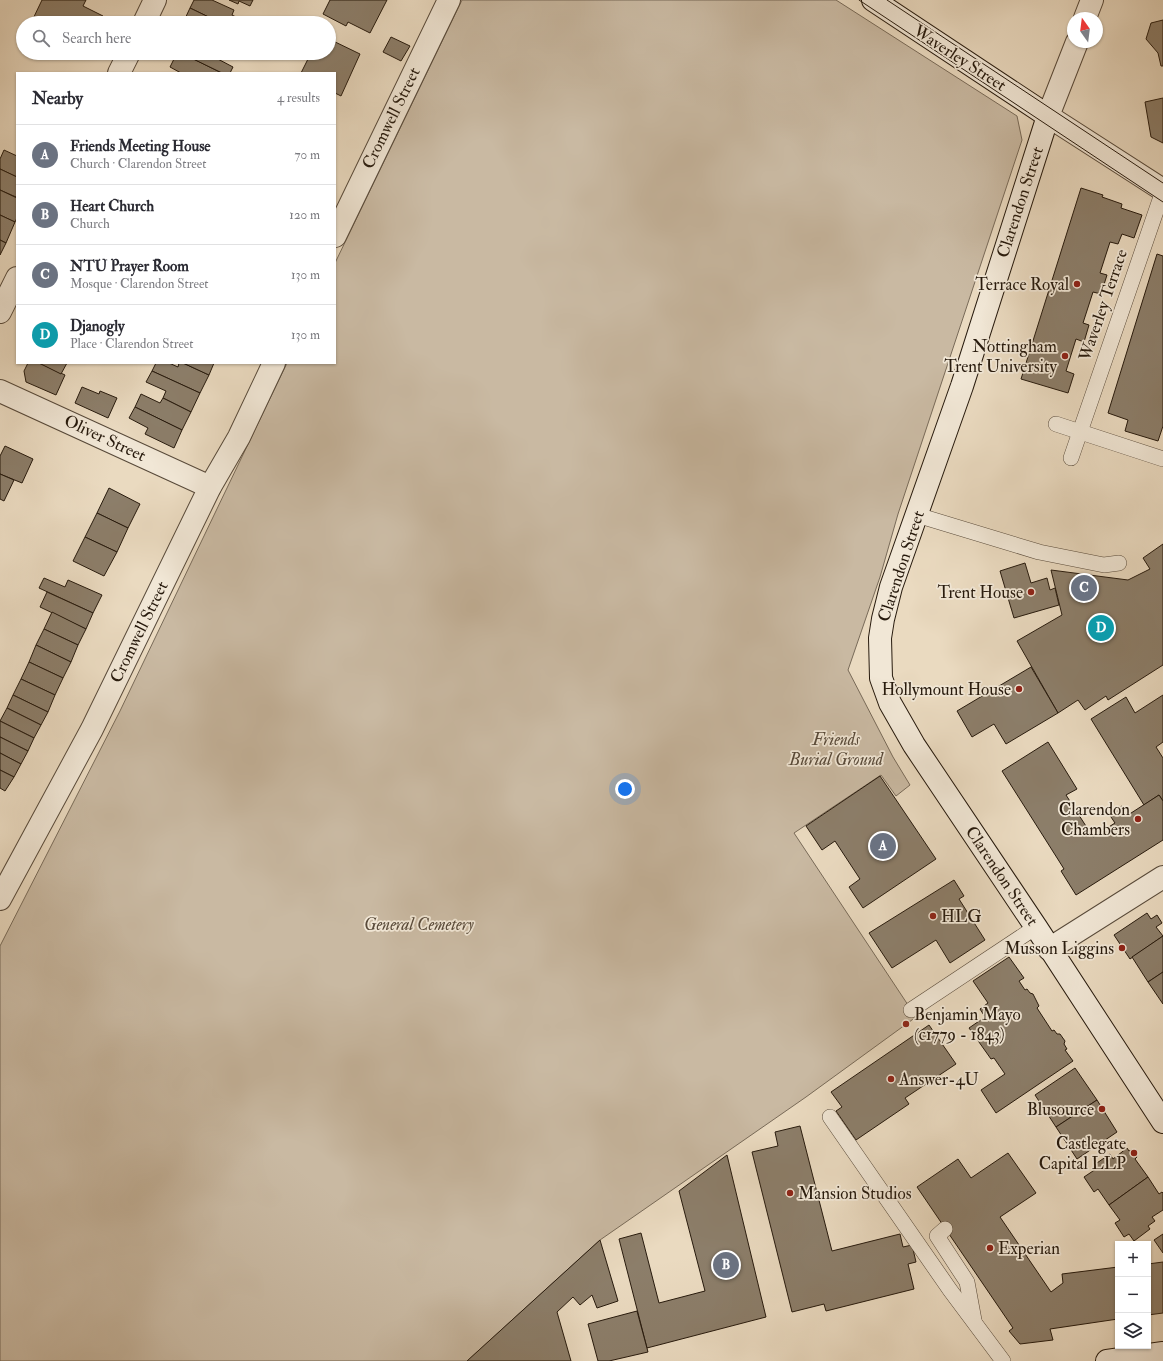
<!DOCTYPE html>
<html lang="en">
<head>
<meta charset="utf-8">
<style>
  body { margin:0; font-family:"IM FELL Double Pica",serif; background:#f2f2f3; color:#2b2b33 }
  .controls { position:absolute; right:12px; bottom:12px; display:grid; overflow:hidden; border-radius:0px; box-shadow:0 1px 3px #0004 }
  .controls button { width:36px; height:36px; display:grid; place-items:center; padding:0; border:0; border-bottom:1px solid #e1e1e2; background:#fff; color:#2b2b33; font:20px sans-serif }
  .compass { position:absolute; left:1067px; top:12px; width:36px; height:36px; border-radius:50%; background:#fff; box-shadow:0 1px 3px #0004; rotate:346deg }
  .you { position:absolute; left:625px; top:789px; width:14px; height:14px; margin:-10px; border:3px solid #fff; border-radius:50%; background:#1a73e8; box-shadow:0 0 0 6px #1a73e833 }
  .badge { display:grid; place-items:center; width:26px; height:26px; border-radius:50%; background:#8f2418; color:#fff; font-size:13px; font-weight:700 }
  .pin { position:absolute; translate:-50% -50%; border:2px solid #fff; box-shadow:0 1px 4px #0006 }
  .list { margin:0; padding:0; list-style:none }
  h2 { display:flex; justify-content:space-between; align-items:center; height:52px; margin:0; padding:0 16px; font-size:17px }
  h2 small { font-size:13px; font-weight:400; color:#7c7c81 }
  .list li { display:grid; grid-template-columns:26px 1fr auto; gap:12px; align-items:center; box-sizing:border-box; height:60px; padding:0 16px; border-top:1px solid #e1e1e2 }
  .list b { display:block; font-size:15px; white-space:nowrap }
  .list p { margin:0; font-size:13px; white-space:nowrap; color:#7c7c81 }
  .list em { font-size:13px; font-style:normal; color:#7c7c81 }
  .icon { flex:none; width:22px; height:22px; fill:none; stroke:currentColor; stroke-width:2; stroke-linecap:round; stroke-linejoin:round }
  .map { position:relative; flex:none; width:1163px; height:1361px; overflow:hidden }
  .search { position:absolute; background:#fff; box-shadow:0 1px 3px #0004; left:16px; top:16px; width:320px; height:44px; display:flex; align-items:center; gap:10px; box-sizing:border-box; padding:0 14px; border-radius:22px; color:#7c7c81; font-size:15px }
  .panel { position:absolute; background:#fff; box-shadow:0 1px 3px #0004; left:16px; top:72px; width:320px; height:292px; border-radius:0px }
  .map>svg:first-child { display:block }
  .green { fill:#c9b9a2; stroke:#786a58 }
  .building { fill:#8c7e6a; stroke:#271a0d }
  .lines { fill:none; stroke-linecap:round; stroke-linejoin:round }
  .lane-casing { stroke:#584a3a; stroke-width:16 }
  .street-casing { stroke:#584a3a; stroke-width:24 }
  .secondary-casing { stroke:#271a0d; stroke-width:24 }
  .lane { stroke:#f1e7d6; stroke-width:15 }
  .street { stroke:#f1e7d6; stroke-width:22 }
  .secondary { stroke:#f1e7d6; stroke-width:22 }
  .tram { stroke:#271a0d; stroke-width:1 }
  .poi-dot { fill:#8f2418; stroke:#f1e7d6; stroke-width:1.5 }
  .labels { text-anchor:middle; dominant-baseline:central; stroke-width:3.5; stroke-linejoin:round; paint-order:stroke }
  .street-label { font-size:17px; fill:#271a0d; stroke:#f1e7d6 }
  .poi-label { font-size:17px; fill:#271a0d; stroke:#f1e7d6; text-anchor:end }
  .park-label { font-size:17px; font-style:italic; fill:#584a3a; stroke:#f1e7d6 }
</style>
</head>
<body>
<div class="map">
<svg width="1163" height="1361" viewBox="0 0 1163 1361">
  <rect width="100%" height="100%" fill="#eadac0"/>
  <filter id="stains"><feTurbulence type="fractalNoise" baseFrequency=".005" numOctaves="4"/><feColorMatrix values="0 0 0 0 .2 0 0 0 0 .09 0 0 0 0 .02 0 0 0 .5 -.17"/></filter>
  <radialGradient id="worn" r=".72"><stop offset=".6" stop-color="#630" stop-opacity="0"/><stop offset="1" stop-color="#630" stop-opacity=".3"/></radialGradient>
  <!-- green -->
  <polygon class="green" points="462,0 836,0 1017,116 1022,140 898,514 880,577 848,670 893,757 910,785 896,796 881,775 794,833 916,1017 806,1097 600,1240 467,1361 0,1361 0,946 120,711 287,363 335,363 335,263"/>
  <!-- building -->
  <g class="building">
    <polygon points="42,0 86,0 83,6 103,16 100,23 31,23"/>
    <polygon points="194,0 212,0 234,10 232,15 242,20 241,23 221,23 190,8"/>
    <polygon points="229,0 253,0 250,6 239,1 238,4"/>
    <polygon points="330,0 387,0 370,33 348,22 346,26 323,14"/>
    <polygon points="190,8 221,23 183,23"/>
    <polygon points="1163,20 1163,66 1161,66 1158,53 1146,39 1151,23"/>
    <polygon points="391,37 410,46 401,61 383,52"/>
    <polygon points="329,39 360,54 341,96 335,93 335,73 301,73 311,53 329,53"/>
    <polygon points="177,53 181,53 222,73 181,73 170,67"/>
    <polygon points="181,53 216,53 214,57 233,67 230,73 222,73"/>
    <polygon points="1163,98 1163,143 1151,137 1145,102"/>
    <polygon points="4,150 17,156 17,177 0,169 0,159"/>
    <polygon points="0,169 17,177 17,195 16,197 0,190"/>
    <polygon points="1081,188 1103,195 1102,197 1122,204 1121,208 1142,215 1134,238 1122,234 1118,244 1110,242 1100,273 1107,275 1101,294 1093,292 1083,323 1089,325 1084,342 1076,339 1066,371 1074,374 1068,393 1021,379"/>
    <polygon points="0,190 17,198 17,218 15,222 0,215"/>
    <polygon points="0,215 15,222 6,243 0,240"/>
    <polygon points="0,240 6,243 0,255"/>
    <polygon points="1157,254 1163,256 1163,426 1158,441 1125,431 1128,420 1108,413"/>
    <polygon points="28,363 39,363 65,375 56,395 26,382 24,371"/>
    <polygon points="39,363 67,363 61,374"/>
    <polygon points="156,363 169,363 178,367 179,363 183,363 209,375 200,393 152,371"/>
    <polygon points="183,363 214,363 209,375"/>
    <polygon points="152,371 200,393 191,412 163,398 166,391 146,382"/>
    <polygon points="82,387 99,394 100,391 117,398 108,418 75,403"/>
    <polygon points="141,394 160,403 163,398 191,412 182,430 135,407"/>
    <polygon points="135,407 182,430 174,448 145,434 148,428 129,418"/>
    <polygon points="5,446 33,459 22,483 0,474 0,456"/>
    <polygon points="0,474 14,480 4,501 0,499"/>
    <polygon points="109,488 140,504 128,528 97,513"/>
    <polygon points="97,513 128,528 117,552 85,537"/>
    <polygon points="85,537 117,552 104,576 73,561"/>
    <polygon points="1163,544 1163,665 1108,700 1106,696 1085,710 1078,700 1058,713 1017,641 1062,615 1051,570 1128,580 1150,569 1143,558"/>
    <polygon points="1025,563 1031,583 1047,578 1050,590 1055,588 1059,605 1014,618 1000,571"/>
    <polygon points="44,578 65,587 68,580 102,595 93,613 39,588"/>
    <polygon points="47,592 93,613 86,629 40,607"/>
    <polygon points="52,612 86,629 78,645 44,629"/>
    <polygon points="44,629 78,645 71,662 36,645"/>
    <polygon points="36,645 71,662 63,678 29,662"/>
    <polygon points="29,662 63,678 55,695 21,679"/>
    <polygon points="1031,667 1058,713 1006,744 994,724 972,737 957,711"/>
    <polygon points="21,679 55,695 48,712 13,695"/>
    <polygon points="13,695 48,712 41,725 7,708"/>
    <polygon points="1163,695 1163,742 1156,747 1163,758 1163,801 1159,795 1144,805 1091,719 1126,697 1135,713"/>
    <polygon points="7,708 41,725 34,738 0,721"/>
    <polygon points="0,721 34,738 28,751 0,737"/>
    <polygon points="0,737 28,751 21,764 0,753"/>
    <polygon points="1048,742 1077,789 1066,795 1093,837 1115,823 1109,814 1122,806 1128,815 1159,795 1163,801 1163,840 1076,895 1061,871 1064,869 1059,861 1002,771"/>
    <polygon points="0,753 21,764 14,777 0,770"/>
    <polygon points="0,770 14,777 5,791 0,788"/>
    <polygon points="880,776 936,859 863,908 849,887 860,879 835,841 822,850 806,826"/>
    <polygon points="954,880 964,896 959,899 985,940 950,963 936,940 892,968 869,933"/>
    <polygon points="1147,913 1151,919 1157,915 1162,923 1156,927 1163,936 1130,959 1114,935"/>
    <polygon points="1163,936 1163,972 1148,982 1132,957"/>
    <polygon points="1009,957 1024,978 1019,981 1025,990 1027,989 1030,993 1033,994 1039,1006 1037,1008 1052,1031 1054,1030 1057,1034 1060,1034 1065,1041 1064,1044 1067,1049 1065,1050 1073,1061 996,1113 981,1090 1005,1074 994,1058 991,1059 969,1028 985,1017 980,1009 988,1003 973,981"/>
    <polygon points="1163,972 1163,1004 1148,982"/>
    <polygon points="929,1025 956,1064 905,1098 909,1104 856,1140 836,1111 842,1107 831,1092"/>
    <polygon points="1075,1068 1097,1100 1056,1127 1035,1095"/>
    <polygon points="1097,1100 1117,1132 1077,1159 1056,1127"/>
    <polygon points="800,1126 832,1251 900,1234 903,1247 912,1245 916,1262 908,1264 914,1289 826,1311 824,1304 792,1312 752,1152 778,1146 775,1132"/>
    <polygon points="1127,1148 1129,1151 1132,1150 1134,1153 1137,1157 1135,1159 1148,1177 1109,1205 1098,1189 1094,1192 1084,1177 1096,1169 1094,1165 1110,1154 1113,1159"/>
    <polygon points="1008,1153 1036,1193 1000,1217 1051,1292 1063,1283 1062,1274 1118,1267 1118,1319 1050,1329 1053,1340 1020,1344 1009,1331 1013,1328 917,1187 958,1159 971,1178"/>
    <polygon points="727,1155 766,1317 647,1348 619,1239 641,1233 659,1303 705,1291 679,1191"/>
    <polygon points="1148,1177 1159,1194 1162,1192 1163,1193 1163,1210 1152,1217 1155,1221 1148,1226 1150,1229 1134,1241 1129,1234 1124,1237 1115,1223 1120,1220 1109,1205"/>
    <polygon points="1163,1234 1163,1253 1154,1240"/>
    <polygon points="600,1240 618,1301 597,1308 592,1295 580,1305 573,1297 557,1312 571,1361 467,1361"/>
    <polygon points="1163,1262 1163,1313 1148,1315 1148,1264"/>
    <polygon points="637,1311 648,1352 609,1361 598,1361 588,1324"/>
  </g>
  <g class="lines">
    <defs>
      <g id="lane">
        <polyline points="1056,424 1163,459"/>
        <polyline points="1071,458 1163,191"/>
        <polyline points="917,515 1039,552 1104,565 1119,563"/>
        <polyline points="911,1010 1036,927"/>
        <polyline points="830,1117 950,1290 1003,1361"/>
        <polyline points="945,1229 937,1236 967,1282 974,1320"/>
      </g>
      <g id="street">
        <polyline points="1085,18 1092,0"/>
        <polyline points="144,23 155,0"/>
        <polyline points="1077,42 1048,116 1163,190"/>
        <polyline points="119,73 129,53"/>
        <polyline points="335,236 449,0"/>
        <polyline points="0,312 17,278"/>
        <polyline points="0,391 210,487"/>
        <polyline points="0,899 92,729 210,487 239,437 274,363"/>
        <polyline points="1049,949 1163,877"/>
      </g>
      <g id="secondary">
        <polyline points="873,0 1048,116 962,386 891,587 883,619 880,638 881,678 890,703 914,745 1036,927 1163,1122"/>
        <polyline points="1107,1361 1163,1353"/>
      </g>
    </defs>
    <!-- lane casing -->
    <use href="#lane" class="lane-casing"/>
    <!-- street casing -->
    <use href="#street" class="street-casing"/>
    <!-- secondary casing -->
    <use href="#secondary" class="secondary-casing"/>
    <!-- lane -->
    <use href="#lane" class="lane"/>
    <!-- street -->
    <use href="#street" class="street"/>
    <!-- secondary -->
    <use href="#secondary" class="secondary"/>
    <!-- tram -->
    <g class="tram">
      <polyline points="859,0 1163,202"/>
      <polyline points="887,0 1163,183"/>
    </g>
  </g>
  <!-- markers -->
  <g class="poi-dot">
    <circle cx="1077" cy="284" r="4"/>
    <circle cx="1065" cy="356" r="4"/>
    <circle cx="1031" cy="592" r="4"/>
    <circle cx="1019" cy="689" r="4"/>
    <circle cx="1138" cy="819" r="4"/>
    <circle cx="933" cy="916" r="4"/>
    <circle cx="1122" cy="948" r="4"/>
    <circle cx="906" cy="1024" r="4"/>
    <circle cx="891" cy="1079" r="4"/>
    <circle cx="1102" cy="1109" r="4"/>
    <circle cx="1134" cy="1153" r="4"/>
    <circle cx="790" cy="1193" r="4"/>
    <circle cx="990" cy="1248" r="4"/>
  </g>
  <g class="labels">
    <!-- street labels -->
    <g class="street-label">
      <text transform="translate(960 58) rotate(33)">Waverley Street</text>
      <text transform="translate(391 118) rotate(-64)">Cromwell Street</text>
      <text transform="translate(1020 202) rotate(-72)">Clarendon Street</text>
      <text transform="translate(1103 305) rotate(-71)">Waverley Terrace</text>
      <text transform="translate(105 438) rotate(25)">Oliver Street</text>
      <text transform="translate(901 566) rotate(-72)">Clarendon Street</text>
      <text transform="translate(139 632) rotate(-64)">Cromwell Street</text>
      <text transform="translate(1002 876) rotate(56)">Clarendon Street</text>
    </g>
    <!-- poi labels -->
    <g class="poi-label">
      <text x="1069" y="284">Terrace Royal</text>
      <text x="1057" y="346">Nottingham<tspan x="1057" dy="20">Trent University</tspan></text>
      <text x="1023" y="592">Trent House</text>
      <text x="1011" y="689">Hollymount House</text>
      <text x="1130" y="809">Clarendon<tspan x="1130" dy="20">Chambers</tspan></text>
      <text x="941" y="916" text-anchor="start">HLG</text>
      <text x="1114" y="948">Musson Liggins</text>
      <text x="914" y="1014" text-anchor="start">Benjamin Mayo<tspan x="914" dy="20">(c1779 - 1843)</tspan></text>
      <text x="899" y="1079" text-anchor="start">Answer-4U</text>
      <text x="1094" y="1109">Blusource</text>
      <text x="1126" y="1143">Castlegate<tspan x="1126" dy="20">Capital LLP</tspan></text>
      <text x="798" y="1193" text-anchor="start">Mansion Studios</text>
      <text x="998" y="1248" text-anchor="start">Experian</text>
    </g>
    <!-- park labels -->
    <g class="park-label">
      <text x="836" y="739">Friends<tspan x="836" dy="20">Burial Ground</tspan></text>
      <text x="419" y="924">General Cemetery</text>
    </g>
  </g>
  <rect width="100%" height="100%" filter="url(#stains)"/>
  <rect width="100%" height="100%" fill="url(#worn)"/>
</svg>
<div class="controls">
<button>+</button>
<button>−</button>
<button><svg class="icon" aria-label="layers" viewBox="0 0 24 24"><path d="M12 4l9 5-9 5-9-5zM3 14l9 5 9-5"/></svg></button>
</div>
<svg class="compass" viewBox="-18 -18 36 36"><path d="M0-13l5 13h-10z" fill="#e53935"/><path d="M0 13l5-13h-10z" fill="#7c7c81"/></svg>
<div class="you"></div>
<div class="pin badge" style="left:883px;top:846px;background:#6b7280">A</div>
<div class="pin badge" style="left:726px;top:1265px;background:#6b7280">B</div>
<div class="pin badge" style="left:1084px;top:588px;background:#6b7280">C</div>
<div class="pin badge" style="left:1101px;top:628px;background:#0f9aa8">D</div>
<div class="search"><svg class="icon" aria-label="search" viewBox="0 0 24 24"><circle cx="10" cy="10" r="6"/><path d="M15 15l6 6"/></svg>Search here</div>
<section class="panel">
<h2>Nearby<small>4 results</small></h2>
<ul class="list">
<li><span class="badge" style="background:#6b7280">A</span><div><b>Friends Meeting House</b><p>Church · Clarendon Street</p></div><em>70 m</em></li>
<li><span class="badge" style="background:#6b7280">B</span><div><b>Heart Church</b><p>Church</p></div><em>120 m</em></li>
<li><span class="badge" style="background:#6b7280">C</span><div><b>NTU Prayer Room</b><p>Mosque · Clarendon Street</p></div><em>130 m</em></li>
<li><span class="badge" style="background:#0f9aa8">D</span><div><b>Djanogly</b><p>Place · Clarendon Street</p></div><em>130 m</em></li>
</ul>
</section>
</div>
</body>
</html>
